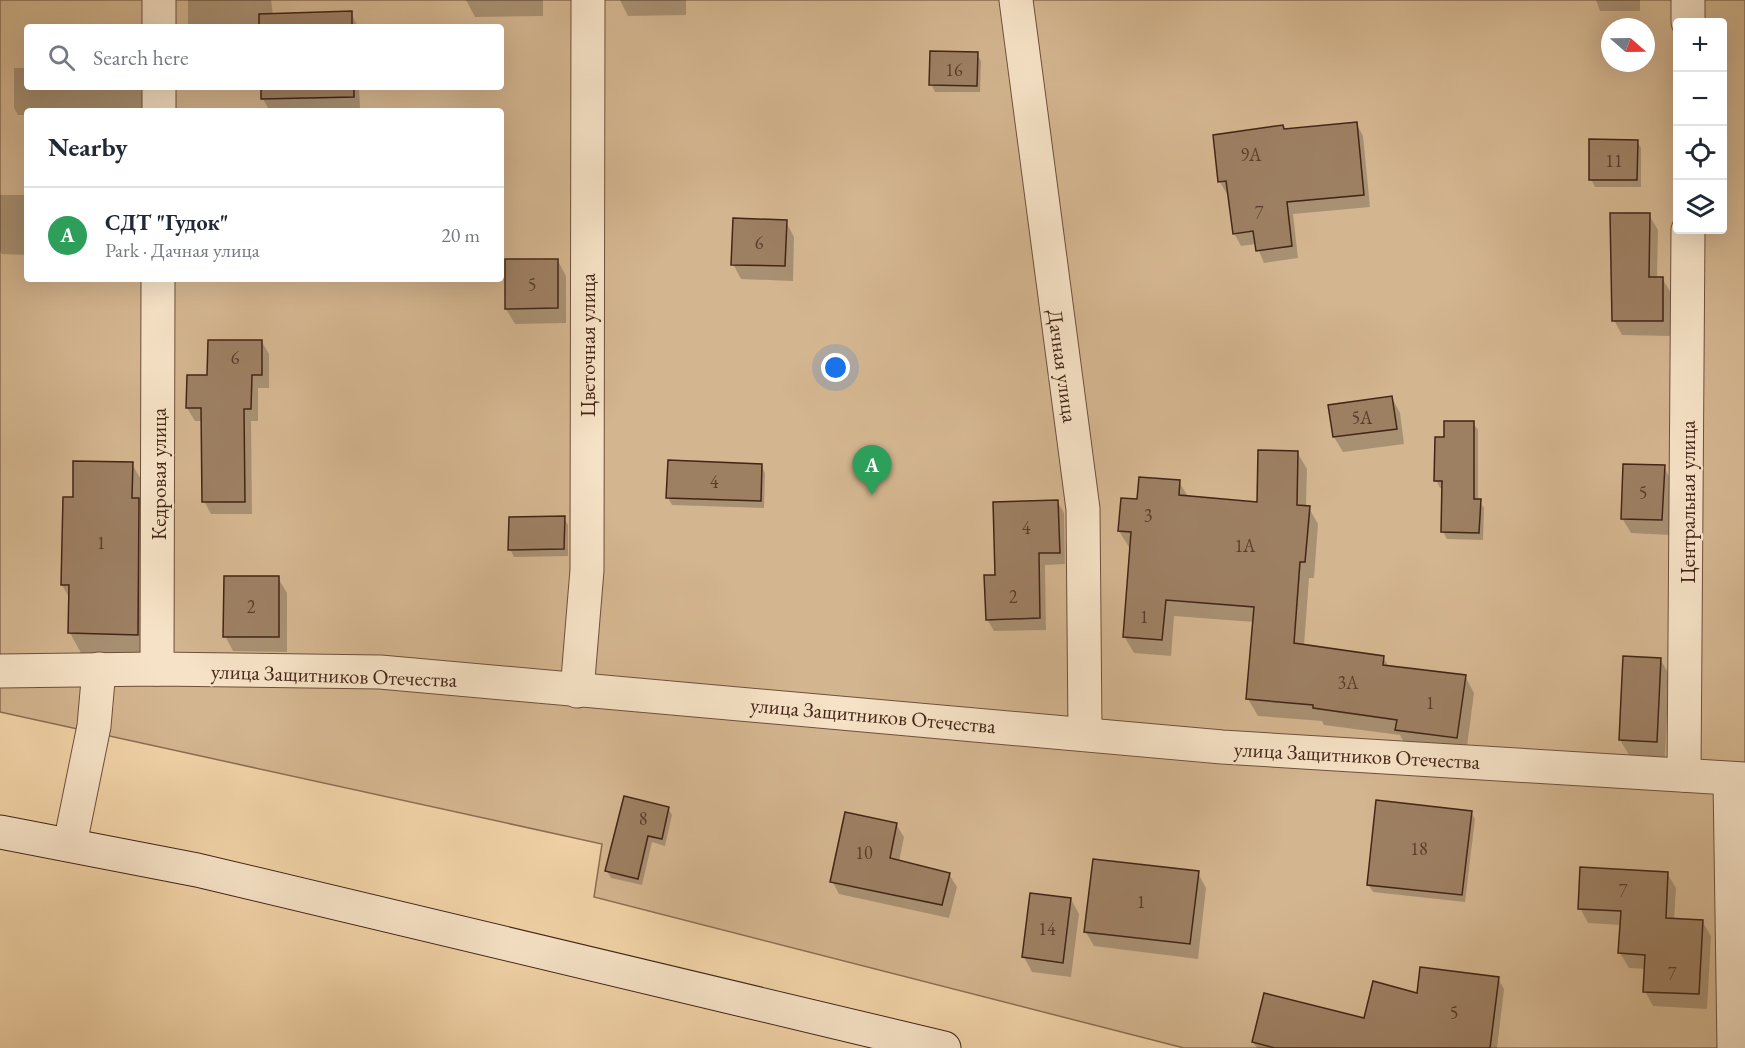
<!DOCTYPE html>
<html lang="en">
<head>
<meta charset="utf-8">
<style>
  body { margin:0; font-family:"EB Garamond",serif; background:#f2f2f3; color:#1f2937 }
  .controls { position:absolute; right:18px; top:18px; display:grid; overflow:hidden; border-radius:6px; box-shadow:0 6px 24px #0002 }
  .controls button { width:54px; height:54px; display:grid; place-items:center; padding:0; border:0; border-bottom:2px solid #e0e1e3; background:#fff; color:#1f2937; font:30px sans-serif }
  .compass { position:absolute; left:1601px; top:18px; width:54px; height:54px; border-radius:50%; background:#fff; box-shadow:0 6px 24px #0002; rotate:110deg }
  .you { position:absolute; left:836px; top:368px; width:21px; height:21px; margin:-15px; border:4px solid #fff; border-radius:50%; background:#1a73e8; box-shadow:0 0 0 9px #1a73e833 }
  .badge { display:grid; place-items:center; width:39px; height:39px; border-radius:50%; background:#8f2418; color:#fff; font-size:20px; font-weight:700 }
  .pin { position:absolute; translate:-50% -50px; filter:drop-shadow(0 2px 3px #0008) }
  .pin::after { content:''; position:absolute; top:32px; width:21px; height:18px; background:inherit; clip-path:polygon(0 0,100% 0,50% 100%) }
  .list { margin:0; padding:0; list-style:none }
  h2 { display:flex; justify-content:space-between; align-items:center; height:78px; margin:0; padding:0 24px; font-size:26px }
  h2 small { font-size:20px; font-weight:400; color:#747a83 }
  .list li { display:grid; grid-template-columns:39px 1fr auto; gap:18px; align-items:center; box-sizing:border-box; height:96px; padding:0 24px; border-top:2px solid #e0e1e3 }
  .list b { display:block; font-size:22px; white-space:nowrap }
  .list p { margin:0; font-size:20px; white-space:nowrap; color:#747a83 }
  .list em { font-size:20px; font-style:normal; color:#747a83 }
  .icon { flex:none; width:33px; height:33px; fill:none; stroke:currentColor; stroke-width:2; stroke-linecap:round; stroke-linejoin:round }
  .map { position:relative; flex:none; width:1745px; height:1048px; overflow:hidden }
  .search { position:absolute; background:#fff; box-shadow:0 6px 24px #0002; left:24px; top:24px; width:480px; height:66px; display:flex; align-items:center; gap:15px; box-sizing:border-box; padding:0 21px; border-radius:6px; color:#747a83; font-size:22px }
  .panel { position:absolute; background:#fff; box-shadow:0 6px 24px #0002; left:24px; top:108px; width:480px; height:174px; border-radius:6px }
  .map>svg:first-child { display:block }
  .green { fill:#d3b58f; stroke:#8b6d53; stroke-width:1.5; fill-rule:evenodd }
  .shadow { fill:#0003 }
  .building { fill:#9d7f62; stroke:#432517; stroke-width:1.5 }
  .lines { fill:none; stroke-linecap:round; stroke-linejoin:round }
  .minor-casing { stroke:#6e503b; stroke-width:35 }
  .secondary-casing { stroke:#432517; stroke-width:35 }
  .minor { stroke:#f6e2c6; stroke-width:33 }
  .secondary { stroke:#f6e2c6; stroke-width:33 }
  .labels { text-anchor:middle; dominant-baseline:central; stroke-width:4.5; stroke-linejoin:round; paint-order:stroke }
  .number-label { font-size:18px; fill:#5a3c2a }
  .street-label { font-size:21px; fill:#432517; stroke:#f6e2c6 }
</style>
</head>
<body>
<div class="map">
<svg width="1745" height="1048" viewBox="0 0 1745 1048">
  <rect width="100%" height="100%" fill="#f1d3a7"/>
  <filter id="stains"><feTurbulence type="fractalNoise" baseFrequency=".00333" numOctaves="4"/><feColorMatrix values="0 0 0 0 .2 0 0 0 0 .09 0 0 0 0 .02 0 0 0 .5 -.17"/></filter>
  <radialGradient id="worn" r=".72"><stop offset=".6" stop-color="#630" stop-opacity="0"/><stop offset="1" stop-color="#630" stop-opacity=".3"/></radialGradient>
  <!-- green -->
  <path class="green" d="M0,0H1745V1048H1184L594,897L602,844L0,712ZM1678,22H1722V230H1678ZM27,27H501V87H27ZM1610,27H1646V63H1610ZM27,111H501V279H27Z"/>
  <!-- shadow -->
  <g class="shadow">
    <polygon points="188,0 271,0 273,15 351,13 358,27 188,27"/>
    <polygon points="466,0 543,0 543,16 475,17"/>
    <polygon points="620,0 686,0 686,15 628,16"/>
    <polygon points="1596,0 1640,0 1640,11 1600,11"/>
    <polygon points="977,54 981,61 980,92 935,92 931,84"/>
    <polygon points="14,68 27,68 27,87 142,87 142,111 27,111 27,115 18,115 14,108"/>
    <polygon points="263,87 359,87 360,108 269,110 263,99"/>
    <polygon points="1356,123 1363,136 1370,207 1293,214 1298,258 1264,263 1256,244 1241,246 1234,233 1229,194 1227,194 1220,182 1214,136"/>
    <polygon points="1637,141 1641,148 1641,187 1595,187 1591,179"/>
    <polygon points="0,195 27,195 27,255 2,254 0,251"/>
    <polygon points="1649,215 1658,230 1657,278 1662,278 1671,293 1671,336 1622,335 1614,320"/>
    <polygon points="786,222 794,237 793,281 741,279 733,264"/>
    <polygon points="558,261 566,276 566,323 515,324 506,309"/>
    <polygon points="262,342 269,354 269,388 258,388 258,421 251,421 252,514 211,514 204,501 203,421 195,421 187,408 209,376"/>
    <polygon points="1392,398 1400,413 1404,444 1343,452 1334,437 1330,406"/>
    <polygon points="1473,423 1478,430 1478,500 1484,508 1483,540 1447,539 1443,532 1444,488 1440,488 1436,480 1445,438"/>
    <polygon points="1297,452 1307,469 1306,507 1309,508 1318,524 1314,578 1309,578 1304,646 1383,657 1389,667 1465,676 1474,693 1466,754 1406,746 1400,735 1324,725 1322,721 1258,716 1248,699 1254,622 1174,616 1171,656 1134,653 1124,636 1132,548 1129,547 1119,531 1138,501 1179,482 1189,498 1259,504"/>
    <polygon points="132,464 143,483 149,654 81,653 70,633 70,599 62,585"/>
    <polygon points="761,465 765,473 764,508 672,505 668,498"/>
    <polygon points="1664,467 1672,482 1670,535 1631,533 1622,518"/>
    <polygon points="1057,501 1064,513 1065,564 1045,565 1046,630 994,631 987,619 996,576"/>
    <polygon points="564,518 568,525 568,556 514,557 510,549"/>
    <polygon points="278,578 287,593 287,652 233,651 225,636"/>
    <polygon points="1660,659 1669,674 1665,757 1629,755 1620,740"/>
    <polygon points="668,808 672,815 665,846 652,842 642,885 611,878 607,871"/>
    <polygon points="1471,812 1475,819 1465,902 1373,892 1368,884"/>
    <polygon points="896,824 904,837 899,862 949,874 957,887 949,918 839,894 832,881"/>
    <polygon points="1198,873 1206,888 1198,959 1094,946 1085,931"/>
    <polygon points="1667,873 1676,888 1674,920 1702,921 1711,936 1707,1009 1653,1006 1645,991 1646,969 1629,968 1620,953 1621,925 1588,923 1580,908"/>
    <polygon points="1071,899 1079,914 1071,977 1032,972 1024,957"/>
    <polygon points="1498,978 1504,989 1497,1048 1257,1048 1253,1042 1365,1020 1418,995"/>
  </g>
  <!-- building -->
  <g class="building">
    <polygon points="352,11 352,27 259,27 259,14"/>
    <polygon points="930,51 978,52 977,86 929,85"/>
    <polygon points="261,87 354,87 354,97 261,99"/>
    <polygon points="1357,122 1364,195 1287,202 1292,246 1256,251 1253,231 1233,234 1226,181 1218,182 1213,135 1283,125 1284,129"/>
    <polygon points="1589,139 1638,140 1637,180 1589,180"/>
    <polygon points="1610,213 1650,213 1649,277 1663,277 1663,321 1612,321"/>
    <polygon points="733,218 787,220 785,266 731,265"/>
    <polygon points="505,259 558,259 558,308 505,309"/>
    <polygon points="208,340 262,340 262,375 252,375 251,409 244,409 245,502 202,502 201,408 186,408 187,375 207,375"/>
    <polygon points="1392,396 1397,429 1333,437 1328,405"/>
    <polygon points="1444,421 1474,421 1474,499 1481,499 1479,533 1441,532 1442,481 1434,481 1435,437 1444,437"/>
    <polygon points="1258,450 1298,451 1297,505 1310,506 1305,562 1300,562 1294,643 1384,656 1383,665 1466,675 1457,738 1395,730 1397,720 1313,708 1313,705 1246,699 1254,607 1166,600 1162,640 1123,637 1131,532 1118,531 1121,498 1137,499 1139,477 1180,480 1179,495 1257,502"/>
    <polygon points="668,460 762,464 761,501 666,498"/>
    <polygon points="73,461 133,462 132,498 139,498 138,635 68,633 69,585 61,585 63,497 73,497"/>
    <polygon points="1623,464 1665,465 1662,520 1621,519"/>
    <polygon points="1058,500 1060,553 1039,553 1040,618 986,620 984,575 995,575 993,502"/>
    <polygon points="565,516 564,549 508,550 509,517"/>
    <polygon points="224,576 279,576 279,637 223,637"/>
    <polygon points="1623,656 1661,658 1657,742 1619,740"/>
    <polygon points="624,796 669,807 662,839 648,836 638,879 605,871"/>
    <polygon points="1376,800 1472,811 1462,895 1367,885"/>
    <polygon points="845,812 897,823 890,858 950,873 942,905 830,882"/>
    <polygon points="1093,859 1199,871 1190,944 1084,932"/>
    <polygon points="1580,867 1668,872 1666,918 1703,920 1699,994 1643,992 1645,955 1618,953 1621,911 1578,909"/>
    <polygon points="1030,893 1071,898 1063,963 1022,957"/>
    <polygon points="1420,967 1499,977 1490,1048 1275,1048 1252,1042 1264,993 1364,1018 1373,981 1417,993"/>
  </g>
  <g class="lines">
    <defs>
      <g id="minor">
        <polyline points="1016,0 1083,509 1085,733"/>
        <polyline points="1688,22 1688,0"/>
        <polyline points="159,27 159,0"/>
        <polyline points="159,111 159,87"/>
        <polyline points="157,669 158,279"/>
        <polyline points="0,671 157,669 380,672 1222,747 1745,779"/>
        <polyline points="577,691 587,570 588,0"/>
        <polyline points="1684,775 1688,230"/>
        <polyline points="1730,779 1734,1048"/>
        <polyline points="70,844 94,726 99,669"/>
      </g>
      <polyline id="secondary" points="0,832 197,870 944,1048"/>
    </defs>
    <!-- minor casing -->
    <use href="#minor" class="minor-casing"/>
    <!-- secondary casing -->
    <use href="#secondary" class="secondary-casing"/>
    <!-- minor -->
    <use href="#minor" class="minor"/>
    <!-- secondary -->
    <use href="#secondary" class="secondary"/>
  </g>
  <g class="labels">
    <!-- number labels -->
    <g class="number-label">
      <text x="954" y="69">16</text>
      <text x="1251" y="154">9А</text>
      <text x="1614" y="160">11</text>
      <text x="1259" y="212">7</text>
      <text x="759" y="242">6</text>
      <text x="532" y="284">5</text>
      <text x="235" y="357">6</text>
      <text x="1362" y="417">5А</text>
      <text x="714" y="481">4</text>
      <text x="1643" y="492">5</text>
      <text x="1148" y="515">3</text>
      <text x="1026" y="527">4</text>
      <text x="101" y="542">1</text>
      <text x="1245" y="545">1А</text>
      <text x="1013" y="596">2</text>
      <text x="251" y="606">2</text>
      <text x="1144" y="616">1</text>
      <text x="1348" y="682">3А</text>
      <text x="1430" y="702">1</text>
      <text x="643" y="818">8</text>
      <text x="1419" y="848">18</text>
      <text x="864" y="852">10</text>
      <text x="1623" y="890">7</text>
      <text x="1141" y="901">1</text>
      <text x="1047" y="928">14</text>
      <text x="1672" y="973">7</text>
      <text x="1454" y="1012">5</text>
    </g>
    <!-- street labels -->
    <g class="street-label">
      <text transform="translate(587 345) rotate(-90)">Цветочная улица</text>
      <text transform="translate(1063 366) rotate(82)">Дачная улица</text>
      <text transform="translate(158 474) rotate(-90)">Кедровая улица</text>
      <text transform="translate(1687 502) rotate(-90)">Центральная улица</text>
      <text transform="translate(334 675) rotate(2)">улица Защитников Отечества</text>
      <text transform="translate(873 715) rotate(5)">улица Защитников Отечества</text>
      <text transform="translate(1357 755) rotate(3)">улица Защитников Отечества</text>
    </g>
  </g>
  <rect width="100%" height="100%" filter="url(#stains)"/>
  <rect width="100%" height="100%" fill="url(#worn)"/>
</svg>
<div class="controls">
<button>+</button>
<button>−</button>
<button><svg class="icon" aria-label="locate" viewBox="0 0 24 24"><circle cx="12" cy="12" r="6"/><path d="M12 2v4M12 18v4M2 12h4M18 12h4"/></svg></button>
<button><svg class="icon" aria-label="layers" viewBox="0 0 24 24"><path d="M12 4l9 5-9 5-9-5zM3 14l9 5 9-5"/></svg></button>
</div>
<svg class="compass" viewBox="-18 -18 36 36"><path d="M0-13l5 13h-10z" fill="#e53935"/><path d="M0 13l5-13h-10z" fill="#747a83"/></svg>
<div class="you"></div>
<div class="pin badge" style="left:872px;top:495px;background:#2e9e5b">A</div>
<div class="search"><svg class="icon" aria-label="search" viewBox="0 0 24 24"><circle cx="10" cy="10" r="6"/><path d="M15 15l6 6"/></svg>Search here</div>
<section class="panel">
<h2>Nearby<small></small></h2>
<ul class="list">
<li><span class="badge" style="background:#2e9e5b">A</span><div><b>СДТ &quot;Гудок&quot;</b><p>Park · Дачная улица</p></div><em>20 m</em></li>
</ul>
</section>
</div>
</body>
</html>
